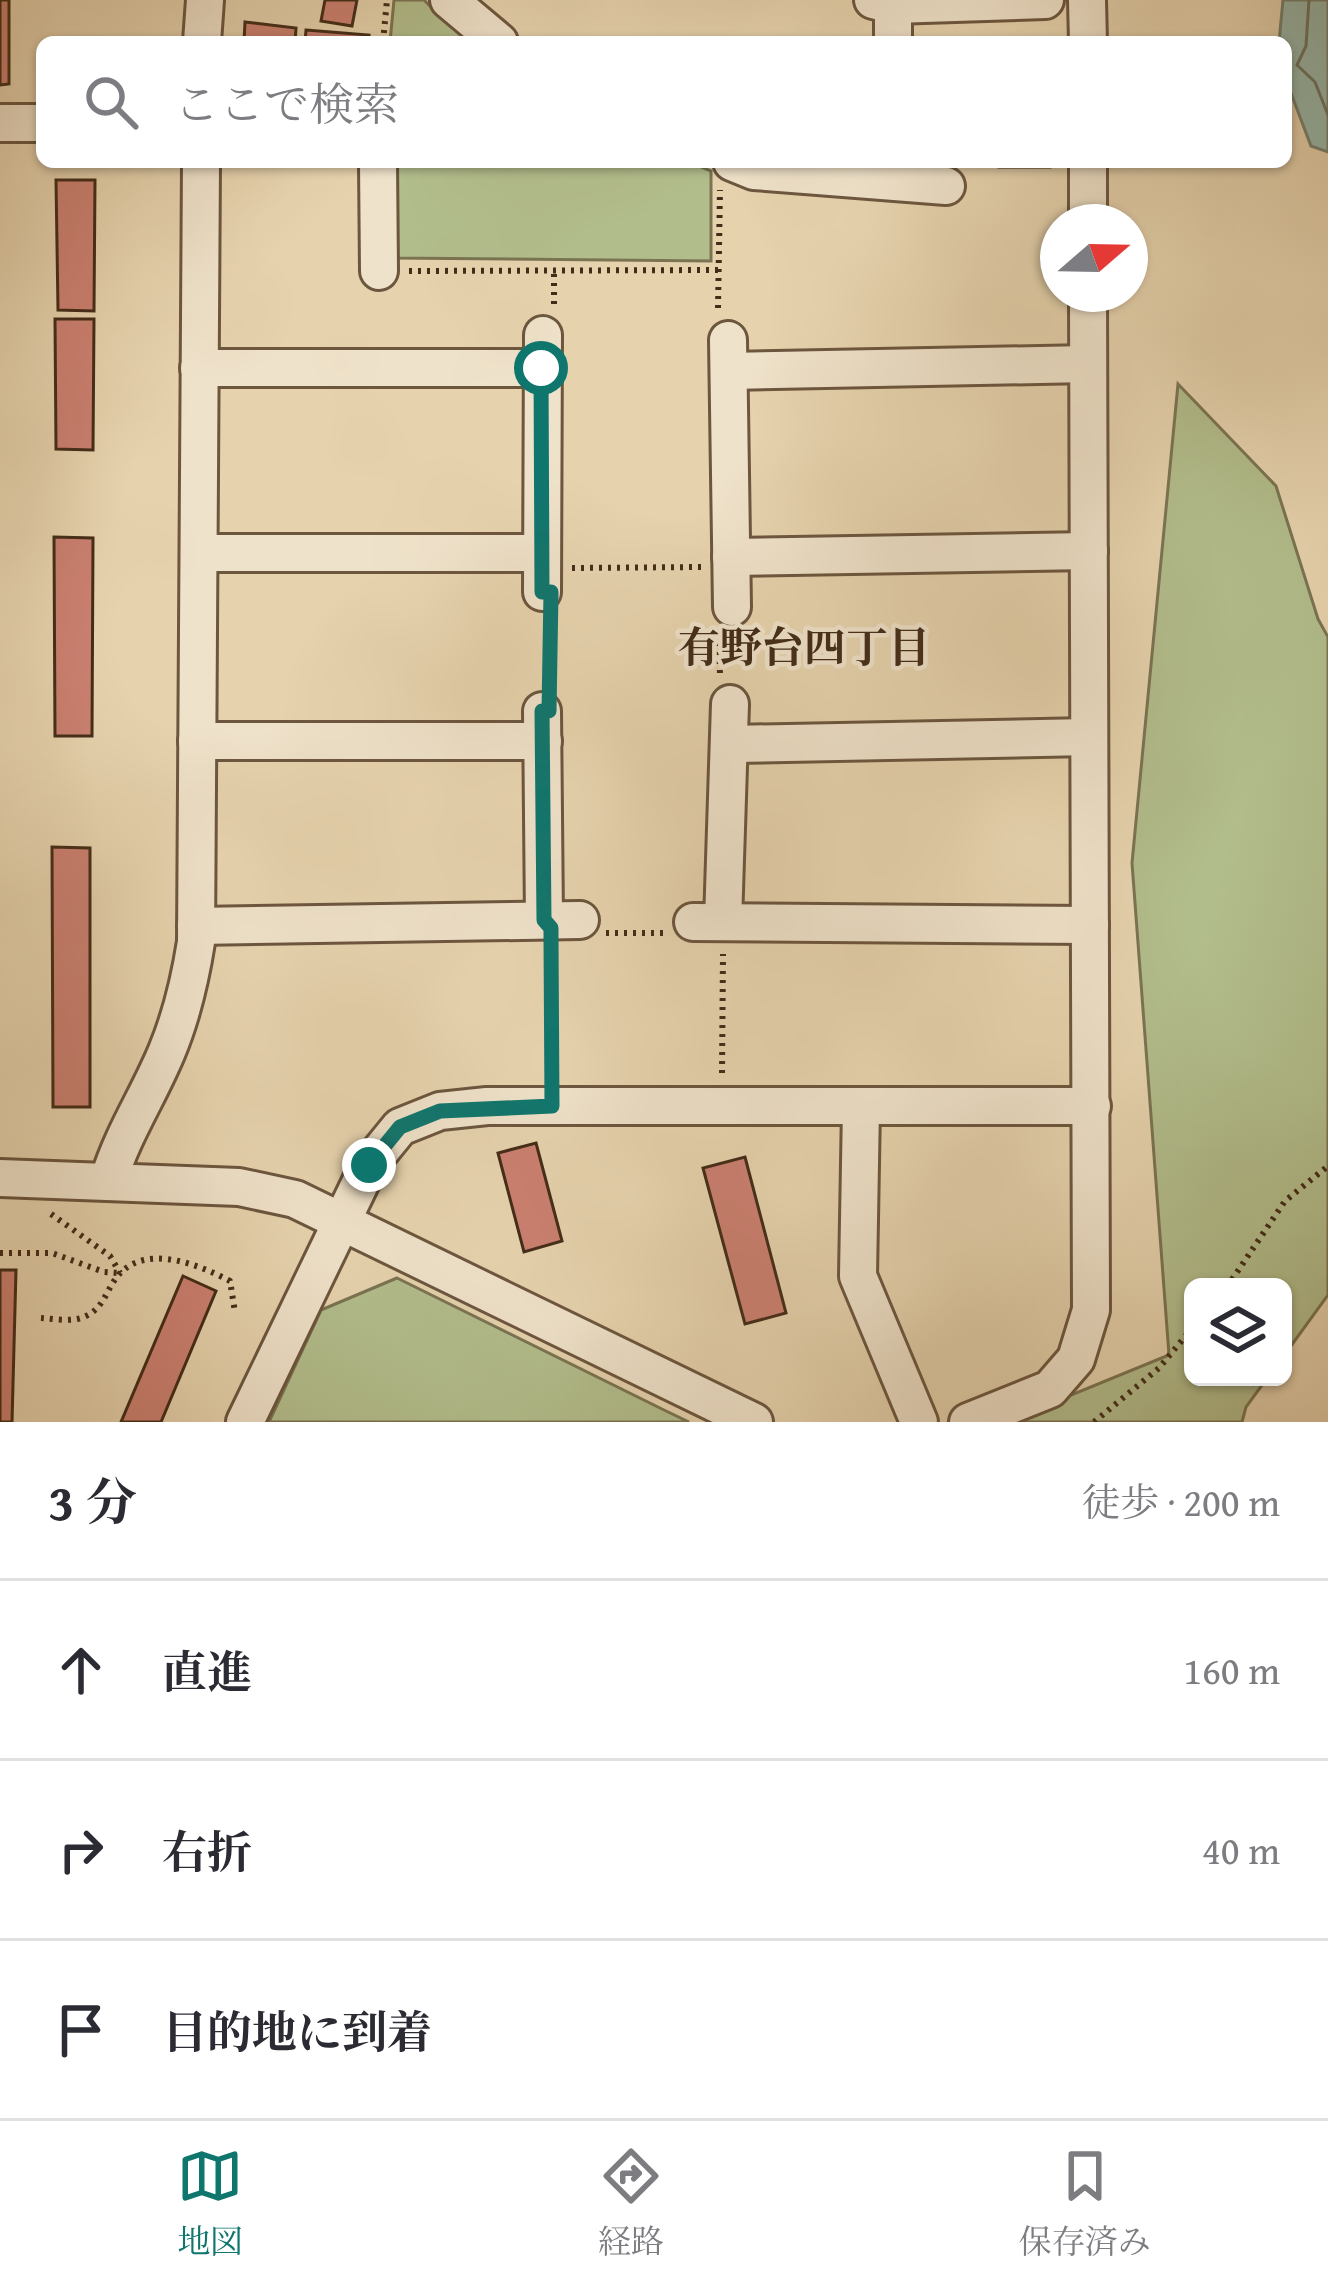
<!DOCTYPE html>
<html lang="ja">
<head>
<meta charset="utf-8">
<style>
  body { margin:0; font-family:"Gentium Book Plus","Noto Serif JP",serif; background:#f2f2f3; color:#2b2b33 }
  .controls { position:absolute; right:36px; bottom:36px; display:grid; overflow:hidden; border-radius:18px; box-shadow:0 3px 9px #0004 }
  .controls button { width:108px; height:108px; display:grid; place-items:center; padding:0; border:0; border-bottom:3px solid #e1e1e2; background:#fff; color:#2b2b33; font:60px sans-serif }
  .compass { position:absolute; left:1040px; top:204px; width:108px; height:108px; border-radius:50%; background:#fff; box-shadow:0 3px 9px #0004; rotate:70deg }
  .stop { position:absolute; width:36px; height:36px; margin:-27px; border:9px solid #0f766e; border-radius:50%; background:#fff }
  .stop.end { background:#0f766e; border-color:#fff; box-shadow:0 3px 12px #0008 }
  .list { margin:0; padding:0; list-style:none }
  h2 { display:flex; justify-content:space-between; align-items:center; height:156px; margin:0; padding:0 48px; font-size:51px }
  h2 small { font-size:39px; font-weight:400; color:#7c7c81 }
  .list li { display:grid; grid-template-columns:78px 1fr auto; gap:36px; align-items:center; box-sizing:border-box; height:180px; padding:0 48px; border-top:3px solid #e1e1e2 }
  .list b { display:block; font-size:45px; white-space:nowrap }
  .list em { font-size:39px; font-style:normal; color:#7c7c81 }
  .icon { flex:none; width:66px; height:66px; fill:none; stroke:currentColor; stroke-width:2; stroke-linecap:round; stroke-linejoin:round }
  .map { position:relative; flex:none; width:1328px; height:1422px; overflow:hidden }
  .search { position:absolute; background:#fff; box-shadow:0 3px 9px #0004; left:36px; right:36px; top:36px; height:132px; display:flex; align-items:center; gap:30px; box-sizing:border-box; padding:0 42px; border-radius:18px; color:#7c7c81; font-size:45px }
  .sheet { height:696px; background:#fff }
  nav { display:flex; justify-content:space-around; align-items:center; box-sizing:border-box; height:168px; border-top:3px solid #e1e1e2; background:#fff; font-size:33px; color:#7c7c81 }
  nav a { display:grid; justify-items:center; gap:6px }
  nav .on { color:#0f766e }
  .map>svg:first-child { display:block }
  .green { fill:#b2bd8c; stroke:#7a7452; stroke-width:3 }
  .water { fill:#96b8ab; stroke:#758070; stroke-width:3 }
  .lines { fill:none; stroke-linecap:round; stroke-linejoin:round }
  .shore { stroke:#6c7262; stroke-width:3 }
  .building { fill:#cb8071; stroke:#432c18; stroke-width:3 }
  .minor-casing { stroke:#6c563e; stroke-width:42 }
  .path { stroke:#432c18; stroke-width:6; stroke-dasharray:3 6; stroke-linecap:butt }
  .minor { stroke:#efe2ca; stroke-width:36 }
  .route { stroke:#0f766e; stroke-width:15 }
  .labels { text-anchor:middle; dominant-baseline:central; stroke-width:9; stroke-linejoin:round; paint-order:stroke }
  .neighbourhood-label { font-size:42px; font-weight:bold; fill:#432c18; stroke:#efe2ca }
</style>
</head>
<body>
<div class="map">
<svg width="1328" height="1422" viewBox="0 0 1328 1422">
  <rect width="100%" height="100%" fill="#e6d3ae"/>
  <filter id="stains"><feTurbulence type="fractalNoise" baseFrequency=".00167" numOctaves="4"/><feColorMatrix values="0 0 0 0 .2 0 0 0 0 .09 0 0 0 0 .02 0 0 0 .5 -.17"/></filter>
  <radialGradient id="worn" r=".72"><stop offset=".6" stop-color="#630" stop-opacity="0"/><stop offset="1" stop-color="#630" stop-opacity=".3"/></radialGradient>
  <!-- green -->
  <g class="green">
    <polygon points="394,0 424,0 446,22 476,42 390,42"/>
    <polygon points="389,162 690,162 711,171 711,261 390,258"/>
    <polygon points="1178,384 1276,486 1318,619 1328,637 1328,1295 1283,1357 1283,1287 1193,1287 1193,1377 1268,1377 1246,1407 1242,1422 1005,1422 1169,1355 1132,863"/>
    <polygon points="397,1278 664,1410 689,1422 269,1422 321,1310"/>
  </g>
  <!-- water -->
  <polygon class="water" points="1283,0 1328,0 1328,152 1311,146 1286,80 1286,42 1279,42"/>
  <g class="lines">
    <!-- shore -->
    <polyline class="shore" points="1309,0 1306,46 1297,65 1315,82 1328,115"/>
  </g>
  <!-- building -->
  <g class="building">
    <polygon points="0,0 9,0 9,84 0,85"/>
    <polygon points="325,0 357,0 352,26 321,21"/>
    <polygon points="245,22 296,28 295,42 244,42"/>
    <polygon points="306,30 369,35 368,42 305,42"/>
    <rect x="999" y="162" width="51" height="5"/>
    <polygon points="56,180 95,180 94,311 58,310"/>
    <polygon points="55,319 94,319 93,450 56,449"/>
    <polygon points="54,537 93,538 92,736 55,736"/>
    <polygon points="52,847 90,848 90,1107 53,1107"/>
    <polygon points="536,1143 562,1241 524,1252 498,1153"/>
    <polygon points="745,1157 786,1313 745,1324 703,1168"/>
    <polygon points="0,1270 16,1270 12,1422 0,1422"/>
    <polygon points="183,1276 216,1291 161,1422 121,1422"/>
  </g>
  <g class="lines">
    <defs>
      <g id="minor">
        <polyline points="449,0 499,42"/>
        <polyline points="873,0 893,5 1045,0"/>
        <polyline points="1087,0 1088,42"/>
        <polyline points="202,42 205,0"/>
        <polyline points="893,42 893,0"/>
        <polyline points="0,123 42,123"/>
        <polyline points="378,162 379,271"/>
        <polyline points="732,162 754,171 946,186"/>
        <polyline points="1088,162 1088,222"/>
        <polyline points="728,340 732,607"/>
        <polyline points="199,368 541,368"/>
        <polyline points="729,371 1088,364"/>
        <polyline points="199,553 542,553"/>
        <polyline points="731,557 1089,551"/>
        <polyline points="542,592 543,335"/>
        <polyline points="542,711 544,919"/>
        <polyline points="197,741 543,741"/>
        <polyline points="732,744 1089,737"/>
        <polyline points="693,922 1090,925"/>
        <polyline points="723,922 730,704"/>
        <polyline points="196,926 580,920"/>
        <polyline points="861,1107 858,1276 919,1422"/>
        <polyline points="0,1178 239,1187 295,1199 754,1422"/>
        <path d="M109,1179C123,1133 149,1095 167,1051C182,1015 190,980 196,942L201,162"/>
        <polyline points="245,1422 369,1165 400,1127 440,1111 487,1106 1092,1106"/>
        <polyline points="968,1422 1050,1389 1076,1359 1091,1310 1088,294"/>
      </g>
    </defs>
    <!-- minor casing -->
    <use href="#minor" class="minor-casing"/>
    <!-- path -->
    <g class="path">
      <polyline points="383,42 387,0"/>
      <polyline points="409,271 718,270"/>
      <polyline points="554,304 554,270"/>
      <polyline points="718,308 720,190"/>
      <polyline points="572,568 703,567"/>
      <polyline points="719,634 720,675"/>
      <polyline points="549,681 550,622"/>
      <polyline points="606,933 665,933"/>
      <polyline points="551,954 552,1073"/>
      <polyline points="722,1073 723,954"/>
      <polyline points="51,1214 110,1256 120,1273"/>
      <polyline points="0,1253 52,1253 104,1272 119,1273"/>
      <polyline points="1227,1287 1285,1201 1328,1166"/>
      <path d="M41,1318C56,1319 74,1323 88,1315C103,1307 106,1292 116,1278C143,1242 198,1264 230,1281L235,1312"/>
      <polyline points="1094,1422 1159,1368 1193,1327"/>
    </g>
    <!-- minor -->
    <use href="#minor" class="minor"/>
  </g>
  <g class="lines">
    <!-- route -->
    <polyline class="route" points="369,1165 400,1127 440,1111 552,1106 551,938 551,928 544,920 542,711 549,711 551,592 542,592 541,368"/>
  </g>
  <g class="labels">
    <!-- neighbourhood labels -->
    <g class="neighbourhood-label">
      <text x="804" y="646">有野台四丁目</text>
    </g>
  </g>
  <rect width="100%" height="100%" filter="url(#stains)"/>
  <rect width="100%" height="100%" fill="url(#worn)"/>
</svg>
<div class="controls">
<button><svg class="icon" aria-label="layers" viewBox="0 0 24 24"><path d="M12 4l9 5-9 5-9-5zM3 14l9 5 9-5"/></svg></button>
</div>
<svg class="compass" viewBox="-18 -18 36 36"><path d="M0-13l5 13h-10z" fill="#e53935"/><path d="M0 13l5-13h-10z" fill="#7c7c81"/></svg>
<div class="stop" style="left:541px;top:368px"></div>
<div class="stop end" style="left:369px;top:1165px"></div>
<div class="search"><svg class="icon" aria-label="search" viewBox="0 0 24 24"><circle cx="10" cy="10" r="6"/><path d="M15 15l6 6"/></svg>ここで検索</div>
</div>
<section class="sheet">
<h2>3 分<small>徒歩 · 200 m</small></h2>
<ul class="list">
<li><svg class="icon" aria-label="ahead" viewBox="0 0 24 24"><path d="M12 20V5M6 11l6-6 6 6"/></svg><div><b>直進</b></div><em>160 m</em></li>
<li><svg class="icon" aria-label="right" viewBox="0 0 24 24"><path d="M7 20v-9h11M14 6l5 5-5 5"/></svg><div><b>右折</b></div><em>40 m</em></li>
<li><svg class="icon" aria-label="arrive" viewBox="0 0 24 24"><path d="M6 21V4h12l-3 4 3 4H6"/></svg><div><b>目的地に到着</b></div></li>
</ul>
</section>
<nav>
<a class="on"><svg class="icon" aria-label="map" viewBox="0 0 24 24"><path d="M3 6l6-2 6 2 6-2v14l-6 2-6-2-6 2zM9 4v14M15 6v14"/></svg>地図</a>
<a><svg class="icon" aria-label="directions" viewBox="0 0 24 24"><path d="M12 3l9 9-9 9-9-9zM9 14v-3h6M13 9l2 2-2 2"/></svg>経路</a>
<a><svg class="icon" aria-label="saved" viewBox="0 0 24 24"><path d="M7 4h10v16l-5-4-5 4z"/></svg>保存済み</a>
</nav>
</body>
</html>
